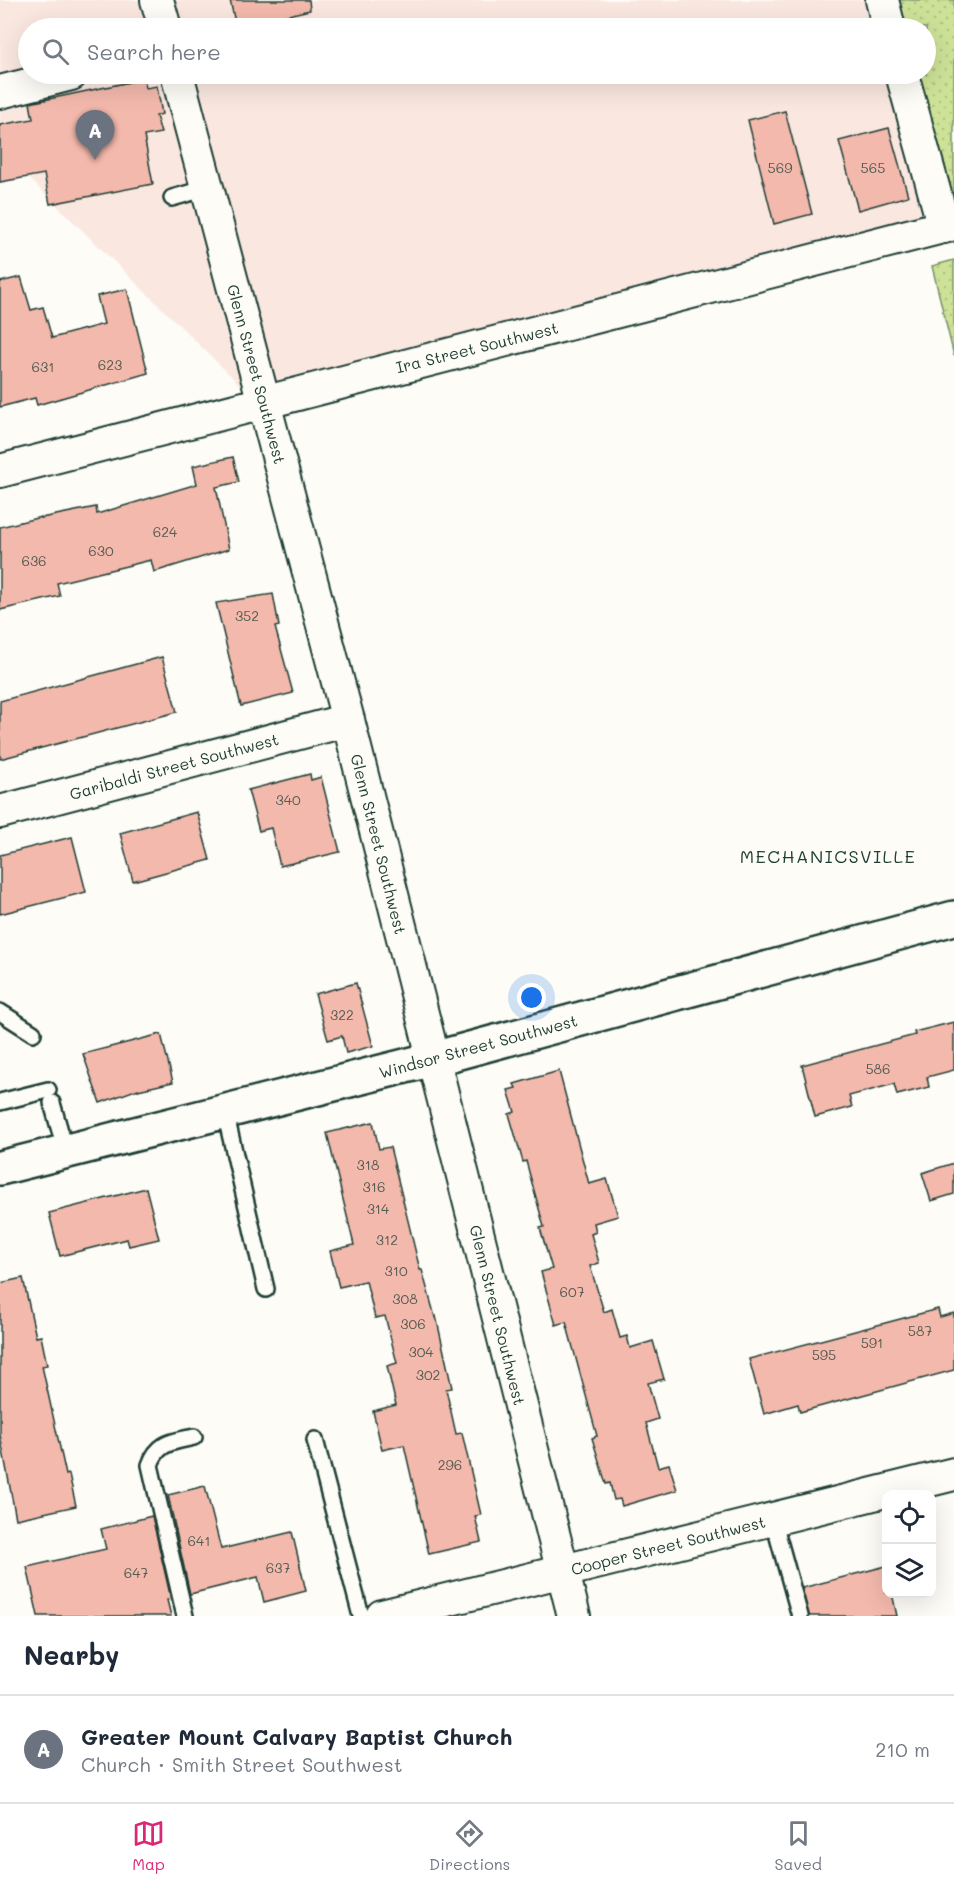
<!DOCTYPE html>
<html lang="en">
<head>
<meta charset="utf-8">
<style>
  body { margin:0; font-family:Mali,sans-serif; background:#f2f2f3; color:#1f2937 }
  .controls { position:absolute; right:18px; bottom:18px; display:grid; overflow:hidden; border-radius:12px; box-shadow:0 6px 24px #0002 }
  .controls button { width:54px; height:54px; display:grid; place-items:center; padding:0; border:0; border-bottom:2px solid #e0e1e3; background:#fff; color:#1f2937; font:30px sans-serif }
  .you { position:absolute; left:532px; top:998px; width:21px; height:21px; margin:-15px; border:4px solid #fff; border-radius:50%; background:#1a73e8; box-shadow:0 0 0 9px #1a73e833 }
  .badge { display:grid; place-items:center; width:39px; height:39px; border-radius:50%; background:#db2777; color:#fff; font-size:20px; font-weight:700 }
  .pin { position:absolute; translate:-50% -50px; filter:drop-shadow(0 2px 3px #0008) }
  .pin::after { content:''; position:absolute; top:32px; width:21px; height:18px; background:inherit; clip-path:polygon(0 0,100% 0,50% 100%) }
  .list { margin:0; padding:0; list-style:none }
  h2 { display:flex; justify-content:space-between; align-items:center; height:78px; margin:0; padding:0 24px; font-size:26px }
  h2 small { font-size:20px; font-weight:400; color:#747a83 }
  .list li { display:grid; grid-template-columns:39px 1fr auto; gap:18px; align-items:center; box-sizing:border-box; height:108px; padding:0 24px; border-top:2px solid #e0e1e3 }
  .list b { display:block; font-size:22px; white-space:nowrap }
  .list p { margin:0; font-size:20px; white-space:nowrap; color:#747a83 }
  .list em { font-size:20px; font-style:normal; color:#747a83 }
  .icon { flex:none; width:33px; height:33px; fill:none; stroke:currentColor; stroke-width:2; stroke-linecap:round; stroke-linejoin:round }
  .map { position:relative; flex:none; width:954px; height:1616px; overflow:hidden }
  .search { position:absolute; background:#fff; box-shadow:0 6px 24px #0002; left:18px; right:18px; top:18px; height:66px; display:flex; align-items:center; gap:15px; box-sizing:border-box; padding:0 21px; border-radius:33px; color:#747a83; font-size:22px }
  .sheet { height:186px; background:#fff }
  nav { display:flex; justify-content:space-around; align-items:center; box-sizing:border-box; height:84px; border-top:2px solid #e0e1e3; background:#fff; font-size:16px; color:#747a83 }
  nav a { display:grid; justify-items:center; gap:3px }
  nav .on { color:#db2777 }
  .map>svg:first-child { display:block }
  .built { fill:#fae8e0 }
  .park { fill:url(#park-dots); stroke:#769066; stroke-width:1.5 }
  .building { fill:#f3b9ac; stroke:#1f3d34; stroke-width:1.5 }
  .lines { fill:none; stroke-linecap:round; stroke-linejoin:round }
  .service-casing { stroke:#1f3d34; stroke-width:20 }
  .minor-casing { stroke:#1f3d34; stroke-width:36 }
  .tertiary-casing { stroke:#1f3d34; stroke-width:38 }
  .service { stroke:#fdfcf7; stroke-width:15 }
  .minor { stroke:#fdfcf7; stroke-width:32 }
  .tertiary { stroke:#fdfcf7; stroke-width:33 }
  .labels { text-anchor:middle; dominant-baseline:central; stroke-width:6; stroke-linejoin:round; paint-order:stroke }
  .number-label { font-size:14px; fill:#545c52 }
  .street-label { font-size:16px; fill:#1f3d34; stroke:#fdfcf7 }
  .neighbourhood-label { font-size:18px; letter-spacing:1.5px; fill:#1f3d34; stroke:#fdfcf7 }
</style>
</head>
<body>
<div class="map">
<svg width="954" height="1616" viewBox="0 0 954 1616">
  <defs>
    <pattern id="park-dots" width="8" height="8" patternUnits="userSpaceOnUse" patternTransform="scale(1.5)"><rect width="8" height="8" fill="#cde297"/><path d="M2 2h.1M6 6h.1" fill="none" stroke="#b0c383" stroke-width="1.8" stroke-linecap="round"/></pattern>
  </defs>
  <rect width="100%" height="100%" fill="#fdfcf7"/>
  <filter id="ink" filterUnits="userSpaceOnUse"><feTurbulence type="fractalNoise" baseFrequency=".0167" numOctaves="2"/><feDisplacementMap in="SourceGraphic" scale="12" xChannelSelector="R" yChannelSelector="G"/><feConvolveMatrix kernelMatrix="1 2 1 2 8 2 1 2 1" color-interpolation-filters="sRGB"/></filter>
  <g filter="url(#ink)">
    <!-- built -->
    <polygon class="built" points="0,0 874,0 882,28 28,28 28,74 896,74 941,229 269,413 0,150"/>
    <!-- park -->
    <g class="park">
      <polygon points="891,0 954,0 954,201 946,203 911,74 926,74 926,28 899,28"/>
      <polygon points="954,260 954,356 932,266"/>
    </g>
    <!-- building -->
    <g class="building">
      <polygon points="230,0 309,0 310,10 236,27"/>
      <polygon points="144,79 146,88 157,86 162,114 156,116 161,133 144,136 153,184 50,204 44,174 0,182 0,125 33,119 30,103"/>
      <polygon points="785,111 812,214 774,224 748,120"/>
      <polygon points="889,128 908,196 858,210 839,141"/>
      <polygon points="21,277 31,310 43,307 52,338 104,324 97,296 127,289 148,373 37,405 35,398 0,407 0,282"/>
      <polygon points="233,457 239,482 216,487 229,549 154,572 151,560 57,583 60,596 0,610 0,527 41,517 41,518 96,507 97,514 197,484 193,466"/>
      <polygon points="273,594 279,626 275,627 293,693 241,706 216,603"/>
      <polygon points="162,657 177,712 0,759 0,701"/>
      <polygon points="310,774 311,780 321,777 340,852 280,866 271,828 259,831 248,790"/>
      <polygon points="197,812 210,860 133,881 120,833"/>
      <polygon points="72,837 86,892 0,914 0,855"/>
      <polygon points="356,983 373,1046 346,1053 342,1036 328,1040 315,994"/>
      <polygon points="954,1022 954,1070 927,1077 929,1087 897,1095 894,1084 849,1096 852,1107 815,1117 802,1065 915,1035 914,1032"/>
      <polygon points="161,1034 173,1082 138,1090 138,1089 100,1103 83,1054"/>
      <polygon points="559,1071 589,1184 607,1179 618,1216 594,1223 596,1232 591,1234 599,1263 590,1266 604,1312 612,1309 620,1338 627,1336 630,1348 653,1341 664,1379 648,1383 658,1419 646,1423 658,1467 669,1464 677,1490 622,1506 620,1499 614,1500 610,1483 606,1484 592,1438 597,1436 566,1322 556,1325 541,1272 552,1269 540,1228 544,1227 526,1161 523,1162 509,1114 515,1112 508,1090 516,1088 514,1084"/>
      <polygon points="373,1122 379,1149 390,1147 420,1270 422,1270 435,1317 436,1316 452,1388 446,1389 456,1434 462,1433 481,1515 475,1516 481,1542 429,1554 404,1445 382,1450 373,1411 396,1405 387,1366 397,1363 385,1316 375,1318 366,1281 339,1287 330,1251 354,1245 327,1133"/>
      <polygon points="954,1163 954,1194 931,1201 922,1173"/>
      <polygon points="146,1188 159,1239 129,1246 127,1239 60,1256 49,1213"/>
      <polygon points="23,1278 36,1337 41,1336 47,1365 42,1366 66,1475 69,1474 76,1506 16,1519 0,1435 0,1283"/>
      <polygon points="938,1309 940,1317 954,1313 954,1370 800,1412 798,1404 764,1414 749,1359"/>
      <polygon points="205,1486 221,1549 292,1532 306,1591 264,1602 258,1577 190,1594 168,1495"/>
      <polygon points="152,1516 171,1599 167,1600 171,1616 38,1616 27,1567 106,1549 101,1529"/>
      <polygon points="886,1566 886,1593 892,1593 897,1616 809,1616 802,1588"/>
    </g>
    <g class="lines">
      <defs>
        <g id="service">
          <polyline points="172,198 207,188"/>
          <polyline points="0,1012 33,1033"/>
          <polyline points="0,1102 48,1090"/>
          <polyline points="52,1103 66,1152"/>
          <polyline points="225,1112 266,1289"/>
          <polyline points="315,1440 361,1616"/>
          <polyline points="773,1519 800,1616"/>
          <path d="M185,1616L150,1465C158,1442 172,1442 194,1437"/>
        </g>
        <g id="minor">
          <polyline points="157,0 165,28"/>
          <polyline points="882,0 889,28"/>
          <polyline points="177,74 348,720 574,1616"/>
          <polyline points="902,74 944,227"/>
          <polyline points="0,92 71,74"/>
          <polyline points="0,471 954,224"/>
          <polyline points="0,812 348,720"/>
          <polyline points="382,1616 954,1474"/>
        </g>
        <polyline id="tertiary" points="0,1168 433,1059 954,918"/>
      </defs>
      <!-- service casing -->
      <use href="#service" class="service-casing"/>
      <!-- minor casing -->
      <use href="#minor" class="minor-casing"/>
      <!-- tertiary casing -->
      <use href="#tertiary" class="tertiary-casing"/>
      <!-- service -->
      <use href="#service" class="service"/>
      <!-- minor -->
      <use href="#minor" class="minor"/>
      <!-- tertiary -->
      <use href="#tertiary" class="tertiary"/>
    </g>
  </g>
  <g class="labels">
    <!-- number labels -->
    <g class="number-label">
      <text x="780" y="167">569</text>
      <text x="873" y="167">565</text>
      <text x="110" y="364">623</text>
      <text x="43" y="366">631</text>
      <text x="165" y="531">624</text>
      <text x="101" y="550">630</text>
      <text x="34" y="560">636</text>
      <text x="247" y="615">352</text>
      <text x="288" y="799">340</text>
      <text x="342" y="1014">322</text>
      <text x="878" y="1068">586</text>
      <text x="368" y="1164">318</text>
      <text x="374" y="1186">316</text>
      <text x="378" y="1208">314</text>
      <text x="387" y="1239">312</text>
      <text x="396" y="1270">310</text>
      <text x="572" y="1291">607</text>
      <text x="405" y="1298">308</text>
      <text x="413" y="1323">306</text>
      <text x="920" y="1330">587</text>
      <text x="872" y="1342">591</text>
      <text x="421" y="1351">304</text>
      <text x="824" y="1354">595</text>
      <text x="428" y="1374">302</text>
      <text x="450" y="1464">296</text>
      <text x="199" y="1540">641</text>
      <text x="278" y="1567">637</text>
      <text x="136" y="1572">647</text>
    </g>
    <!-- street labels -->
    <g class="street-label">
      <text transform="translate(477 347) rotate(-14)">Ira Street Southwest</text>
      <text transform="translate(257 374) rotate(75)">Glenn Street Southwest</text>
      <text transform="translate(174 766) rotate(-15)">Garibaldi Street Southwest</text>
      <text transform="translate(379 844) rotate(76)">Glenn Street Southwest</text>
      <text transform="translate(478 1046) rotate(-15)">Windsor Street Southwest</text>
      <text transform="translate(498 1315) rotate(76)">Glenn Street Southwest</text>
      <text transform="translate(668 1545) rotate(-14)">Cooper Street Southwest</text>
    </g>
    <!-- neighbourhood labels -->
    <g class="neighbourhood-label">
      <text x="828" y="856">MECHANICSVILLE</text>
    </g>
  </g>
</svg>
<div class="controls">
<button><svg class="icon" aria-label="locate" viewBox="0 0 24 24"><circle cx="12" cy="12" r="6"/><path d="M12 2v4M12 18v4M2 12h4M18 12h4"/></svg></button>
<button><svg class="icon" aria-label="layers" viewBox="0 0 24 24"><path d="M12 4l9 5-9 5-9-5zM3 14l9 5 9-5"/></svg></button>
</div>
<div class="you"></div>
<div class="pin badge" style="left:95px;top:160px;background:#6b7280">A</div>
<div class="search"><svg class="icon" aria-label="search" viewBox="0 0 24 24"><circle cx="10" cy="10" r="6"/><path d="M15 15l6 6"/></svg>Search here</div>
</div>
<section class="sheet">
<h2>Nearby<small></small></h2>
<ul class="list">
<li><span class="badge" style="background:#6b7280">A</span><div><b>Greater Mount Calvary Baptist Church</b><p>Church · Smith Street Southwest</p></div><em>210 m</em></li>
</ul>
</section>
<nav>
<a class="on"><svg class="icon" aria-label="map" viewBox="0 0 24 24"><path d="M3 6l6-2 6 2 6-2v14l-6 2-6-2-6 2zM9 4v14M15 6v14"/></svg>Map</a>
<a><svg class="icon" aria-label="directions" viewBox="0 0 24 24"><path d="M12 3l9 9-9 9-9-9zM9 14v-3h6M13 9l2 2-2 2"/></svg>Directions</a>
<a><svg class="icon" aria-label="saved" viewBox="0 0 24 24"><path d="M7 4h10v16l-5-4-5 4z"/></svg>Saved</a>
</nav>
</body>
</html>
